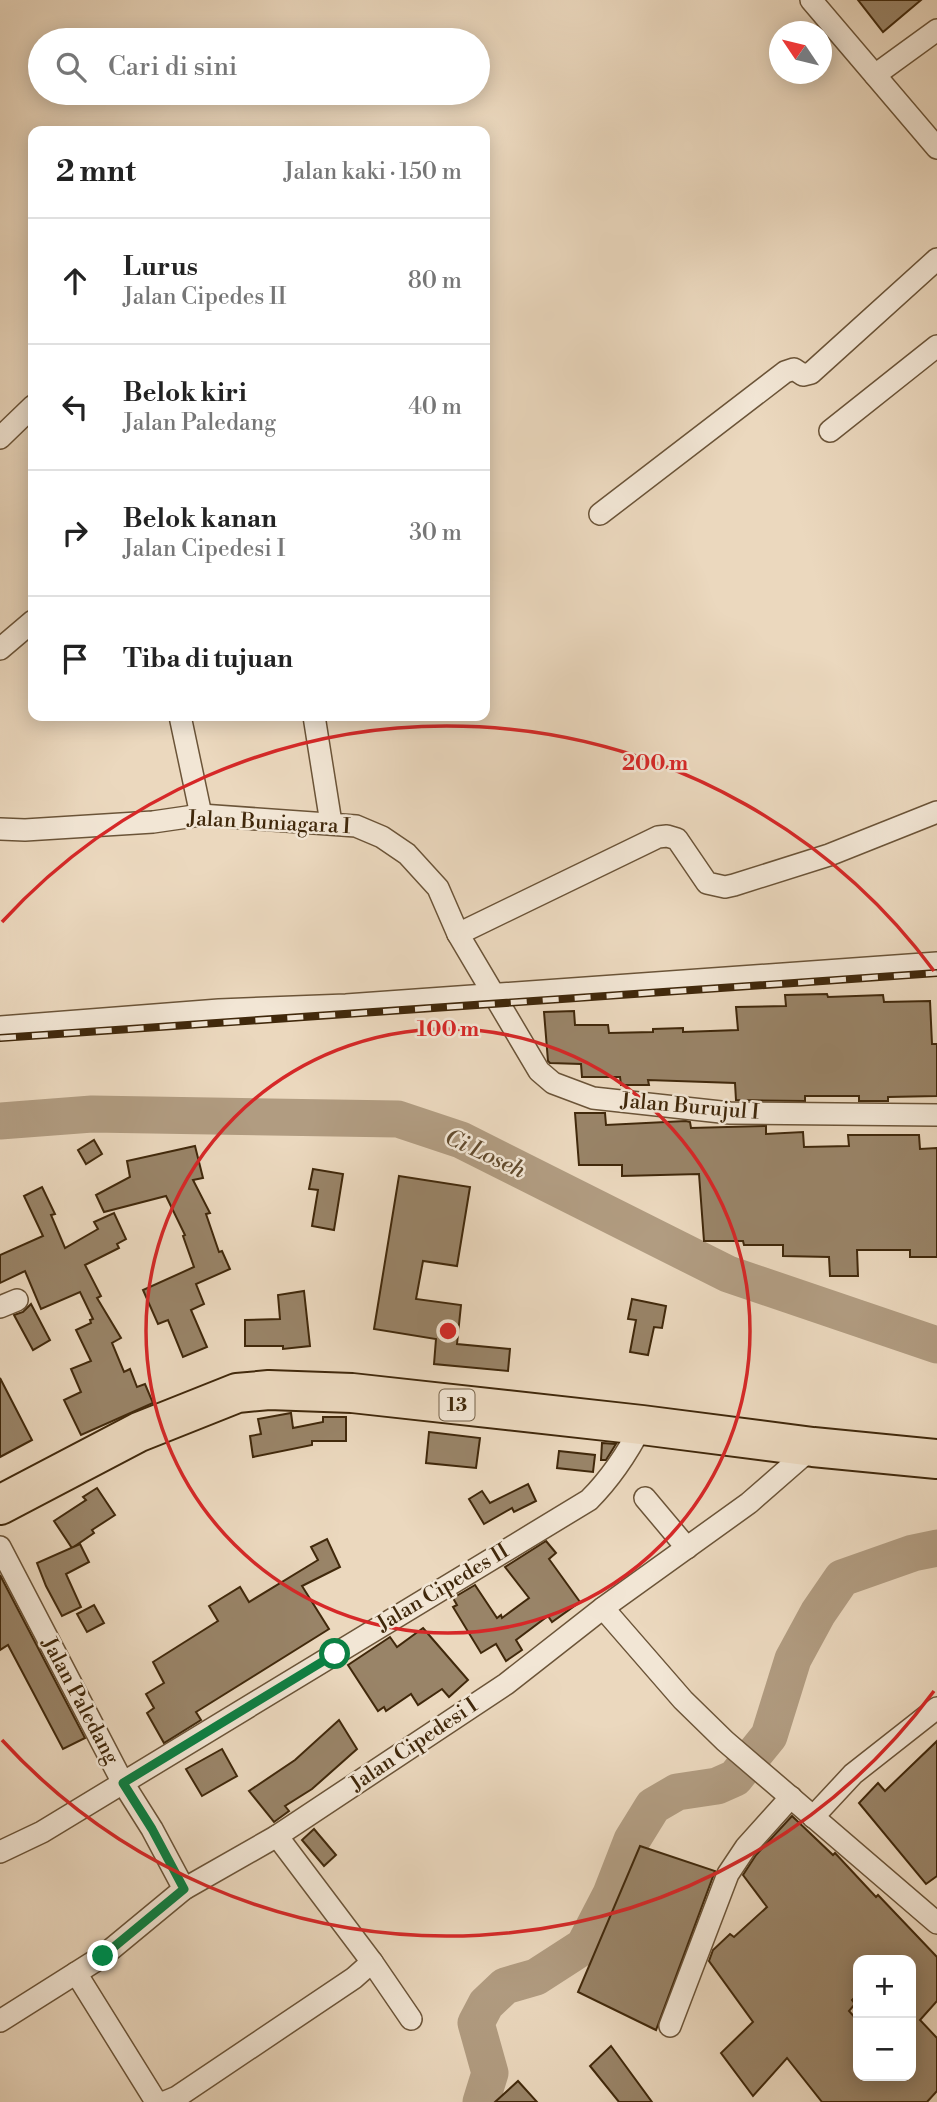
<!DOCTYPE html>
<html lang="id">
<head>
<meta charset="utf-8">
<style>
  body { margin:0; font-family:"Libre Bodoni",serif; background:#f6f6f6; color:#222 }
  .controls { position:absolute; right:21px; bottom:21px; display:grid; overflow:hidden; border-radius:14px; box-shadow:0 4px 18px #0003 }
  .controls button { width:63px; height:63px; display:grid; place-items:center; padding:0; border:0; border-bottom:2px solid #e0e0e0; background:#fff; color:#222; font:35px sans-serif }
  .compass { position:absolute; left:769px; top:21px; width:63px; height:63px; border-radius:50%; background:#fff; box-shadow:0 4px 18px #0003; rotate:305deg }
  .stop { position:absolute; width:21px; height:21px; margin:-16px; border:5px solid #0b8043; border-radius:50%; background:#fff }
  .stop.end { background:#0b8043; border-color:#fff; box-shadow:0 2px 7px #0008 }
  .list { margin:0; padding:0; list-style:none }
  h2 { display:flex; justify-content:space-between; align-items:center; height:91px; margin:0; padding:0 28px; font-size:30px }
  h2 small { font-size:23px; font-weight:400; color:#767676 }
  .list li { display:grid; grid-template-columns:46px 1fr auto; gap:21px; align-items:center; box-sizing:border-box; height:126px; padding:0 28px; border-top:2px solid #e0e0e0 }
  .list b { display:block; font-size:26px; white-space:nowrap }
  .list p { margin:0; font-size:23px; white-space:nowrap; color:#767676 }
  .list em { font-size:23px; font-style:normal; color:#767676 }
  .icon { flex:none; width:38px; height:38px; fill:none; stroke:currentColor; stroke-width:2; stroke-linecap:round; stroke-linejoin:round }
  .map { position:relative; flex:none; width:937px; height:2102px; overflow:hidden }
  .search { position:absolute; background:#fff; box-shadow:0 4px 18px #0003; left:28px; top:28px; width:462px; height:77px; display:flex; align-items:center; gap:18px; box-sizing:border-box; padding:0 24px; border-radius:38px; color:#767676; font-size:26px }
  .panel { position:absolute; background:#fff; box-shadow:0 4px 18px #0003; left:28px; top:126px; width:462px; height:595px; border-radius:14px }
  .map>svg:first-child { display:block }
  .lines { fill:none; stroke-linecap:round; stroke-linejoin:round }
  .river { stroke:#b19c81; stroke-width:37 }
  .building { fill:#998468; stroke:#40280b; stroke-width:2; fill-rule:evenodd }
  .street-casing { stroke:#6b5438; stroke-width:24 }
  .highway-casing { stroke:#40280b; stroke-width:42 }
  .street { stroke:#f2e6d5; stroke-width:21 }
  .highway { stroke:#ebd8be; stroke-width:38 }
  .rail-casing { stroke:#40280b; stroke-width:8 }
  .rail { stroke:#f2e6d5; stroke-width:5; stroke-dasharray:16; stroke-linecap:butt }
  .route { stroke:#0b8043; stroke-width:9 }
  .ring { fill:none; stroke:#d62828; stroke-width:3.5 }
  .labels { text-anchor:middle; dominant-baseline:central; stroke-width:5; stroke-linejoin:round; paint-order:stroke }
  .shield { fill:#f2e6d5; stroke:#756148; stroke-width:2 }
  .shield-label { font-size:19px; font-weight:bold; fill:#40280b }
  .street-label { font-size:21px; fill:#40280b; stroke:#f2e6d5 }
  .water-label { font-size:23px; font-style:italic; fill:#624b2e; stroke:#f2e6d5 }
  .centre { fill:#d62828; stroke:#f2e6d5; stroke-width:3.5 }
  .ring-label { font-size:21px; text-anchor:middle; font-weight:bold; fill:#d62828; stroke:#f2e6d5; stroke-width:5; stroke-linejoin:round; paint-order:stroke }
</style>
</head>
<body>
<div class="map">
<svg width="937" height="2102" viewBox="0 0 937 2102">
  <rect width="100%" height="100%" fill="#ebd8be"/>
  <filter id="stains"><feTurbulence type="fractalNoise" baseFrequency=".00286" numOctaves="4"/><feColorMatrix values="0 0 0 0 .2 0 0 0 0 .09 0 0 0 0 .02 0 0 0 .5 -.17"/></filter>
  <radialGradient id="worn" r=".72"><stop offset=".6" stop-color="#630" stop-opacity="0"/><stop offset="1" stop-color="#630" stop-opacity=".3"/></radialGradient>
  <g class="lines">
    <!-- river -->
    <g class="river">
      <polyline points="0,1121 92,1114 398,1119 461,1140 728,1274 937,1345"/>
      <polyline points="481,2102 490,2073 476,2023 486,2004 505,1986 536,1977 584,1946 611,1894 632,1840 653,1806 677,1792 717,1786 735,1778 769,1736 793,1659 818,1613 842,1578 913,1553 937,1548"/>
    </g>
  </g>
  <!-- building -->
  <g class="building">
    <polygon points="858,0 921,0 883,32"/>
    <polygon points="827,994 828,997 883,995 884,1002 930,1001 932,1044 937,1044 937,1096 888,1097 888,1101 859,1101 859,1096 805,1096 805,1101 736,1100 735,1083 648,1080 649,1085 621,1085 620,1077 582,1077 581,1064 550,1063 548,1061 544,1012 574,1011 575,1025 608,1025 609,1033 653,1032 653,1029 683,1028 683,1032 738,1030 736,1007 786,1006 785,995"/>
    <polygon points="575,1113 605,1113 606,1125 686,1121 690,1122 691,1128 766,1126 766,1134 803,1132 804,1147 849,1146 848,1135 919,1135 920,1149 937,1148 937,1257 910,1257 910,1250 857,1250 858,1276 830,1276 829,1257 783,1256 783,1245 744,1245 743,1241 704,1241 699,1174 622,1176 622,1165 579,1165"/>
    <polygon points="94,1140 102,1154 86,1164 78,1150"/>
    <polygon points="195,1146 203,1178 193,1180 210,1213 206,1214 219,1252 222,1251 230,1269 196,1284 204,1304 191,1310 207,1347 183,1357 168,1320 158,1324 143,1290 194,1267 183,1236 185,1235 166,1196 104,1212 96,1195 130,1177 127,1161"/>
    <polygon points="313,1169 343,1174 334,1230 312,1226 318,1190 309,1189"/>
    <polygon points="399,1176 470,1187 457,1266 423,1261 416,1299 461,1305 457,1344 510,1349 508,1371 434,1364 436,1339 374,1329"/>
    <polygon points="42,1187 55,1214 51,1215 65,1248 98,1229 94,1222 114,1213 126,1239 117,1244 119,1248 85,1265 101,1296 97,1298 121,1338 112,1343 124,1372 130,1369 137,1387 145,1384 153,1403 81,1435 64,1400 81,1392 71,1369 91,1361 76,1330 91,1323 90,1320 93,1319 80,1292 41,1309 25,1271 0,1283 0,1255 43,1236 24,1196"/>
    <polygon points="304,1291 310,1346 283,1349 283,1346 245,1346 245,1320 280,1319 278,1295"/>
    <polygon points="632,1299 666,1306 662,1328 654,1327 648,1355 630,1352 636,1320 628,1319"/>
    <polygon points="31,1304 50,1340 33,1350 14,1315 23,1312"/>
    <polygon points="0,1378 32,1440 0,1457"/>
    <polygon points="291,1413 293,1428 323,1422 323,1417 346,1417 346,1441 312,1441 312,1445 253,1457 250,1436 261,1434 258,1419"/>
    <polygon points="429,1432 480,1438 476,1468 426,1463"/>
    <polygon points="602,1443 616,1444 606,1460 601,1460"/>
    <polygon points="559,1451 595,1455 593,1472 557,1468"/>
    <polygon points="528,1484 536,1501 514,1512 512,1508 484,1524 469,1499 482,1491 490,1503"/>
    <polygon points="97,1488 115,1515 92,1530 94,1533 72,1548 54,1521 86,1500 83,1497"/>
    <polygon points="327,1539 340,1567 302,1586 329,1629 196,1712 201,1720 164,1743 147,1713 154,1708 146,1694 164,1683 153,1662 218,1621 209,1606 240,1587 249,1602 318,1560 311,1547"/>
    <polygon points="546,1541 556,1553 549,1559 580,1602 552,1622 548,1616 516,1640 522,1650 506,1661 496,1644 481,1653 453,1607 457,1605 453,1598 475,1585 497,1618 501,1615 502,1618 529,1598 505,1567"/>
    <polygon points="80,1544 89,1562 66,1574 81,1607 62,1616 46,1586 37,1563"/>
    <polygon points="0,1575 85,1738 63,1749 8,1645 0,1650"/>
    <polygon points="94,1605 104,1623 87,1632 77,1614"/>
    <polygon points="423,1628 468,1680 449,1697 442,1689 418,1705 411,1694 386,1711 384,1707 378,1711 348,1665 390,1637 397,1647"/>
    <polygon points="339,1720 357,1749 312,1789 285,1806 289,1811 274,1822 249,1791 295,1760"/>
    <polygon points="937,1741 937,1876 926,1884 859,1803 878,1783 885,1791"/>
    <polygon points="222,1749 237,1776 202,1796 186,1769"/>
    <path d="M792,1816L833,1855L835,1853L876,1897L878,1895L937,1957V2001L920,2020L937,2038V2091L927,2102H822L787,2058L753,2096L721,2053L753,2022L709,1961L713,1950L730,1934L734,1937L767,1907L743,1875L756,1855ZM858,1960H911V2076H858V2021L849,2011L855,2004L852,2000L858,1994Z"/>
    <polygon points="314,1829 336,1855 324,1866 302,1840"/>
    <polygon points="640,1846 715,1871 656,2030 578,1992"/>
    <polygon points="611,2046 652,2102 619,2102 590,2066"/>
    <polygon points="518,2081 537,2102 495,2102"/>
  </g>
  <g class="lines">
    <defs>
      <g id="street">
        <polyline points="811,0 937,148"/>
        <polyline points="875,75 937,30"/>
        <polyline points="830,431 937,346"/>
        <polyline points="0,438 33,406"/>
        <polyline points="600,514 785,372 794,369 803,375 811,373 937,259"/>
        <polyline points="0,649 33,621"/>
        <polyline points="180,716 201,815"/>
        <polyline points="314,716 331,823"/>
        <polyline points="0,829 25,830 153,822 201,815 356,826 382,837 407,854 438,888 458,934 539,1071 553,1083 593,1098 730,1113 937,1115"/>
        <polyline points="458,934 658,837 667,836 677,839 707,883 725,887 734,885 829,855 937,812"/>
        <polyline points="0,1027 219,1010 346,1005 937,963"/>
        <polyline points="0,1307 17,1300"/>
        <polyline points="645,1498 687,1548"/>
        <polyline points="0,1547 123,1783 152,1829 184,1889"/>
        <polyline points="603,1608 683,1700 725,1741 937,1923"/>
        <polyline points="813,1817 853,1774 937,1708"/>
        <polyline points="277,1836 372,1962 411,2019"/>
        <path d="M0,1852L42,1832L589,1500C612,1477 627,1454 642,1425"/>
        <polyline points="76,1973 155,2100 160,2102"/>
        <polyline points="0,2021 103,1956 184,1889 277,1836 506,1684 603,1608 749,1503 813,1447"/>
        <polyline points="670,2026 728,1874 746,1847 791,1797"/>
        <polyline points="165,2102 177,2097 354,1978 372,1962"/>
      </g>
      <polyline id="highway" points="0,1505 139,1432 237,1393 269,1390 352,1393 642,1425 813,1447 937,1459"/>
    </defs>
    <!-- street casing -->
    <use href="#street" class="street-casing"/>
    <!-- highway casing -->
    <use href="#highway" class="highway-casing"/>
    <!-- street -->
    <use href="#street" class="street"/>
    <!-- highway -->
    <use href="#highway" class="highway"/>
    <defs>
      <polyline id="rail" points="0,1038 937,973"/>
    </defs>
    <!-- rail casing -->
    <use href="#rail" class="rail-casing"/>
    <!-- rail -->
    <use href="#rail" class="rail"/>
  </g>
  <g class="lines">
    <!-- route -->
    <polyline class="route" points="103,1956 184,1889 152,1829 123,1783 335,1654"/>
  </g>
  <!-- distance rings -->
  <g class="ring">
    <circle cx="448" cy="1331" r="302"/>
    <path d="M934 1691A605 605 0 0 1 2 1740M2 922A605 605 0 0 1 934 971"/>
  </g>
  <g class="labels">
    <!-- shield labels -->
    <rect class="shield" x="439.5" y="1389.5" width="35" height="31" rx="5"/>
    <g class="shield-label">
      <text x="457" y="1405">13</text>
    </g>
    <!-- street labels -->
    <g class="street-label">
      <text transform="translate(269 823) rotate(3)">Jalan Buniagara I</text>
      <text transform="translate(690 1107) rotate(5)">Jalan Burujul I</text>
      <text transform="translate(443 1588) rotate(-31)">Jalan Cipedes II</text>
      <text transform="translate(80 1701) rotate(62)">Jalan Paledang</text>
      <text transform="translate(414 1745) rotate(-34)">Jalan Cipedesi I</text>
    </g>
    <!-- water labels -->
    <g class="water-label">
      <text transform="translate(485 1154) rotate(25)">Ci Loseh</text>
    </g>
  </g>
  <circle cx="448" cy="1331" r="10" class="centre"/>
  <g class="ring-label">
    <text x="655" y="770">200 m</text>
    <text x="448" y="1036">100 m</text>
  </g>
  <rect width="100%" height="100%" filter="url(#stains)"/>
  <rect width="100%" height="100%" fill="url(#worn)"/>
</svg>
<div class="controls">
<button>+</button>
<button>−</button>
</div>
<svg class="compass" viewBox="-18 -18 36 36"><path d="M0-13l5 13h-10z" fill="#e53935"/><path d="M0 13l5-13h-10z" fill="#767676"/></svg>
<div class="stop" style="left:335px;top:1654px"></div>
<div class="stop end" style="left:103px;top:1956px"></div>
<div class="search"><svg class="icon" aria-label="search" viewBox="0 0 24 24"><circle cx="10" cy="10" r="6"/><path d="M15 15l6 6"/></svg>Cari di sini</div>
<section class="panel">
<h2>2 mnt<small>Jalan kaki · 150 m</small></h2>
<ul class="list">
<li><svg class="icon" aria-label="ahead" viewBox="0 0 24 24"><path d="M12 20V5M6 11l6-6 6 6"/></svg><div><b>Lurus</b><p>Jalan Cipedes II</p></div><em>80 m</em></li>
<li><svg class="icon" aria-label="left" viewBox="0 0 24 24"><path d="M17 20v-9H6M10 6l-5 5 5 5"/></svg><div><b>Belok kiri</b><p>Jalan Paledang</p></div><em>40 m</em></li>
<li><svg class="icon" aria-label="right" viewBox="0 0 24 24"><path d="M7 20v-9h11M14 6l5 5-5 5"/></svg><div><b>Belok kanan</b><p>Jalan Cipedesi I</p></div><em>30 m</em></li>
<li><svg class="icon" aria-label="arrive" viewBox="0 0 24 24"><path d="M6 21V4h12l-3 4 3 4H6"/></svg><div><b>Tiba di tujuan</b></div></li>
</ul>
</section>
</div>
</body>
</html>
